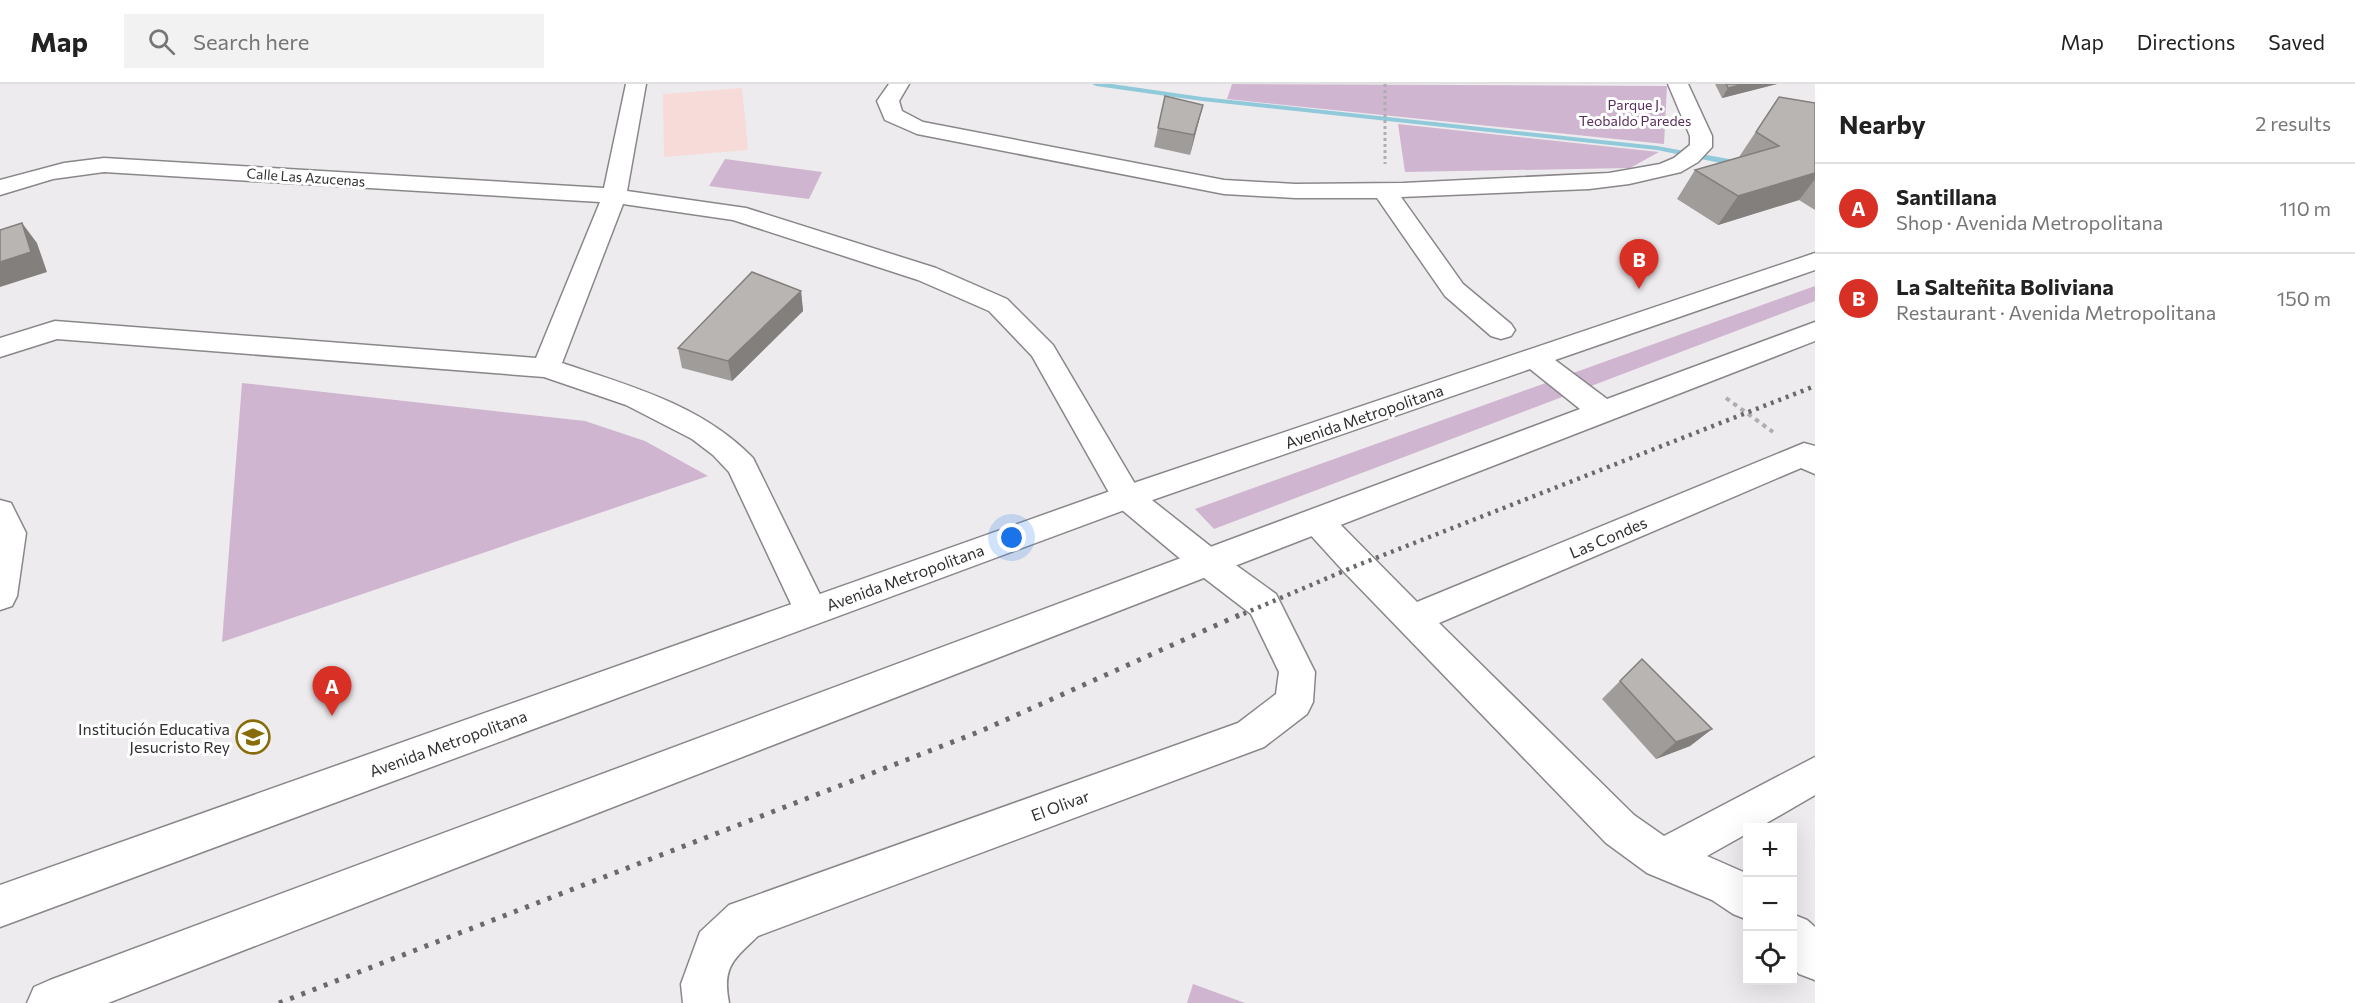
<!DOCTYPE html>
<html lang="en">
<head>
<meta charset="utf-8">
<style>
  body { margin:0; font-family:Commissioner,sans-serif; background:#f2f2f2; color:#222 }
  .controls { position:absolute; right:18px; bottom:18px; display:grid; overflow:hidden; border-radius:0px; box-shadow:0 6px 24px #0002 }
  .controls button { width:54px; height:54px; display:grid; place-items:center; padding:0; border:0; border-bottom:2px solid #e0e0e0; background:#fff; color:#222; font:30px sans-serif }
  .you { position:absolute; left:1012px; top:454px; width:21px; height:21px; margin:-15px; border:4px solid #fff; border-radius:50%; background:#1a73e8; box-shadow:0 0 0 9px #1a73e833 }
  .badge { display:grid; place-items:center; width:39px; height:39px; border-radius:50%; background:#d93025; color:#fff; font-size:20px; font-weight:700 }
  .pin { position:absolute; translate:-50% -50px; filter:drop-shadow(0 2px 3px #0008) }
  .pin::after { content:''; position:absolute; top:32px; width:21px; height:18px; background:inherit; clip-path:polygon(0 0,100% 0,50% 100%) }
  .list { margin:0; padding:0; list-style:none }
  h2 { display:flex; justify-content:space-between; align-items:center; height:78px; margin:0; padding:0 24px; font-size:26px }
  h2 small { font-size:20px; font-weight:400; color:#767676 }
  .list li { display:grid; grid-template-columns:39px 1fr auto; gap:18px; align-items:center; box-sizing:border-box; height:90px; padding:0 24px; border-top:2px solid #e0e0e0 }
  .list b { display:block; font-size:22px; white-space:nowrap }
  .list p { margin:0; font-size:20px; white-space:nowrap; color:#767676 }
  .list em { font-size:20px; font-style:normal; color:#767676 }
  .icon { flex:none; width:33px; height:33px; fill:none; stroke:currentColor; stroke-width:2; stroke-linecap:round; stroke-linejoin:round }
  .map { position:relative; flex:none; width:1815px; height:919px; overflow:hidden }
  header { display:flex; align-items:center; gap:36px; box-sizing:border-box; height:84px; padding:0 30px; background:#fff; border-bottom:2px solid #e0e0e0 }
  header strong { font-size:28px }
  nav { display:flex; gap:33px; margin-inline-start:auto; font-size:21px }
  .search { width:420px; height:54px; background:#f2f2f2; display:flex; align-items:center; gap:15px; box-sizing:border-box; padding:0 21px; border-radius:0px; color:#767676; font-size:22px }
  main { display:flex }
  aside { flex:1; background:#fff }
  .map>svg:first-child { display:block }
  .education { fill:#f6dbd8 }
  .green { fill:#d0b5d0 }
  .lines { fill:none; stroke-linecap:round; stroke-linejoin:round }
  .stream { fill:#90cada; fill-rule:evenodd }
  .minor-casing { stroke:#8a878a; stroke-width:3 }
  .major-casing { stroke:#8a878a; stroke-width:3 }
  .path-far1 { stroke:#b0adb0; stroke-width:3; stroke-dasharray:3 3; stroke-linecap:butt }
  .path { stroke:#b0adb0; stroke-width:4; stroke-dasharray:4.5 4.5; stroke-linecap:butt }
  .minor { fill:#fff; fill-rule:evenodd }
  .major { fill:#fff; fill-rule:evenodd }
  .rail-far1 { stroke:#6b696b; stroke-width:4.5; stroke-dasharray:3 5; stroke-linecap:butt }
  .rail { stroke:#6b696b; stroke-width:5; stroke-dasharray:4 8; stroke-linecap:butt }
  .wall { fill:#9f9c9a }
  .shaded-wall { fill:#827f7d }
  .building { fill:#b9b5b3; stroke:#827f7d; stroke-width:1.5 }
  .labels { text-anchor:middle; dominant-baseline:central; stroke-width:6; stroke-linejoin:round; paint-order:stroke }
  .far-park-label { font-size:14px; fill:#582c5a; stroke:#fff }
  .far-street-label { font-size:14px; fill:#312f31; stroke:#fff }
  .street-label { font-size:16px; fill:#312f31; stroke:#fff }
  .poi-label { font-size:16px; fill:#312f31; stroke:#fff; text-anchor:end }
</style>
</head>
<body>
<header>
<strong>Map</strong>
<div class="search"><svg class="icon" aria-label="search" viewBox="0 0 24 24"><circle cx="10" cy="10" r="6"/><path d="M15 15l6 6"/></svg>Search here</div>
<nav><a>Map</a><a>Directions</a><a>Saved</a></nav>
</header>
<main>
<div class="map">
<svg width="1815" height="919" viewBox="0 0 1815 919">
  <rect width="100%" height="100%" fill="#eeebee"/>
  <!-- education -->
  <polygon class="education" points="742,4 748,66 664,73 663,10"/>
  <!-- green -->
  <g class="green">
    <polygon points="1232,0 1667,2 1664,60 1227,15"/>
    <polygon points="1398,40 1659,68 1630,84 1405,88"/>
    <polygon points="725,75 822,88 809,115 709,102"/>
    <polygon points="1815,202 1815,217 1214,445 1195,425"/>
    <polygon points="242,299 585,337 645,357 708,392 222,558"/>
    <polygon points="1193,900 1245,919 1187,919"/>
  </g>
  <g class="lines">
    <!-- stream -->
    <polygon class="stream" points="1092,0 1112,0 1202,13 1657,62 1740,77 1744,80 1740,83 1657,66 1202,17 1096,2"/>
    <defs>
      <g id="minor">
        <path d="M626,0H646L627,107L746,124L936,184L1007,215L1053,261L1138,405L1219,469L1276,510L1315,588L1313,618L1307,630L1264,663L758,852C733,876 722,883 729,919H683L681,900L700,848L729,821L1238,639L1276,610L1279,588L1251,530L1195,487L1116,421L1032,272L989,227L918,196L733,136L623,120L562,279C630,302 702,321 753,374L828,527L823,537L811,541L799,537L729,388L713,371L692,355L626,321L544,293L57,255L0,273V254L55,237L536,274L600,118L104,88L53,95L0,111V96L64,79L104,74L604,104Z"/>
        <polygon points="889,0 909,0 899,17 902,27 923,38 1224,96 1295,100 1403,99 1609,89 1660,80 1674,74 1690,61 1690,52 1668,0 1688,0 1712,52 1712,63 1698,78 1681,88 1629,100 1589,105 1401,113 1463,200 1511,240 1515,246 1511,252 1501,255 1491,252 1445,212 1377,114 1295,114 1224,110 917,50 885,36 877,17"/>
        <polygon points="1804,359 1815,362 1815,390 1801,384 1439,539 1634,731 1664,752 1815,673 1815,711 1758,744 1748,744 1748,749 1707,772 1748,790 1748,836 1733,830 1712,816 1647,789 1606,759 1346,490 1306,446 1301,437 1306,428 1317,425 1328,428 1417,518"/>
        <polygon points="0,416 11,419 26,449 17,512 12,522 0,526"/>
        <polygon points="1792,830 1807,836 1815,843 1815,896 1799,890 1792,882"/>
      </g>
      <polygon id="major" points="1815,169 1815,186 1555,276 1607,315 1815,238 1815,257 108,919 27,919 34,903 50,896 1580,325 1530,285 1138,421 0,843 0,801 1116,405"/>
    </defs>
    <!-- minor casing -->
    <use href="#minor" class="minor-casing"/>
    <!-- major casing -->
    <use href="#major" class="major-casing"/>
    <!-- path-far1 -->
    <polyline class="path-far1" points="1385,0 1385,80"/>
    <!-- path -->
    <polyline class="path" points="1726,314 1773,348"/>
    <!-- minor -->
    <use href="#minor" class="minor"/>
    <!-- major -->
    <use href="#major" class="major"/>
    <!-- rail-far1 -->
    <polyline class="rail-far1" points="1236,533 1358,481 1815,302"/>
    <!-- rail -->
    <polyline class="rail" points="279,919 981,647 1239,531"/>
  </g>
  <!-- wall -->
  <g class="wall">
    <polygon points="1715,0 1777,0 1722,14"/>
    <polygon points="1779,13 1815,19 1815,126 1799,116 1718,141 1677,115 1695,86 1739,73"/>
    <polygon points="1203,21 1190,71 1154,63 1158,44"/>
    <polygon points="801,207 803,227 732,297 682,284 678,264"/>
    <polygon points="1642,575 1712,645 1690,662 1656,675 1602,615"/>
  </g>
  <!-- shaded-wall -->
  <g class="shaded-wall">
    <polygon points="1744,0 1777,0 1722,14 1728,4"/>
    <polygon points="1203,21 1198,40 1190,71 1194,51"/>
    <polygon points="1815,89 1815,95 1799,116 1718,141 1738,112"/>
    <polygon points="22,139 37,159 47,188 0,203 0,178"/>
    <polygon points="801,207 803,227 732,297 728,277"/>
    <polygon points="1712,645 1690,662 1656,675 1676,658"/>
  </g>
  <!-- building -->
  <g class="building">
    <polygon points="1726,0 1744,0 1728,4"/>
    <polygon points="1165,12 1203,21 1194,51 1158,44"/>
    <polygon points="1779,13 1815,19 1815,89 1738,112 1695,86 1779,62 1756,48"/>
    <polygon points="22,139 31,168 0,178 0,146"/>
    <polygon points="752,188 801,207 728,277 678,264"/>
    <polygon points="1642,575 1712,645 1676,658 1620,597"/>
  </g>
  <!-- icons -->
  <defs>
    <symbol id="school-ring" viewBox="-11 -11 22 22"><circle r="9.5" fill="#fff" stroke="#886c0a" stroke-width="1.5"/><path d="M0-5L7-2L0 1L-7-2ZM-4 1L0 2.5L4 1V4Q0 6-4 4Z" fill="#886c0a"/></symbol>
  </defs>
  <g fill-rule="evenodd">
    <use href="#school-ring" x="234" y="634" width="38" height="38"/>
  </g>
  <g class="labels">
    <!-- far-park labels -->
    <g class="far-park-label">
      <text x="1635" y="20">Parque J.<tspan x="1635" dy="16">Teobaldo Paredes</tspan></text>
    </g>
    <!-- far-street labels -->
    <g class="far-street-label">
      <text transform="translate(306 93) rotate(4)">Calle Las Azucenas</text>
    </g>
    <!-- street labels -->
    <g class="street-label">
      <text transform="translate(1364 332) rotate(-19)">Avenida Metropolitana</text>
      <text transform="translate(1608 453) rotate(-23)">Las Condes</text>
      <text transform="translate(905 493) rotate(-20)">Avenida Metropolitana</text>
      <text transform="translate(448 659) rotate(-20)">Avenida Metropolitana</text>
      <text transform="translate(1060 721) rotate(-20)">El Olivar</text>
    </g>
    <!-- poi labels -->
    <g class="poi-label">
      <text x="230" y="644">Institución Educativa<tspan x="230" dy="18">Jesucristo Rey</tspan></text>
    </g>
  </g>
</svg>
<div class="controls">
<button>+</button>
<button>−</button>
<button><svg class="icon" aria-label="locate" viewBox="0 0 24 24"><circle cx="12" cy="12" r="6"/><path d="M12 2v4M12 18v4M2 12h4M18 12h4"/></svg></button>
</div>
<div class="you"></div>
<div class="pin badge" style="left:332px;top:632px">A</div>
<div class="pin badge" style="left:1639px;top:205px">B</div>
</div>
<aside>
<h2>Nearby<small>2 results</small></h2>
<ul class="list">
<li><span class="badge">A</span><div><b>Santillana</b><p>Shop · Avenida Metropolitana</p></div><em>110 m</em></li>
<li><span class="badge">B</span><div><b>La Salteñita Boliviana</b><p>Restaurant · Avenida Metropolitana</p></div><em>150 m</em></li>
</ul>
</aside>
</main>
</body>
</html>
